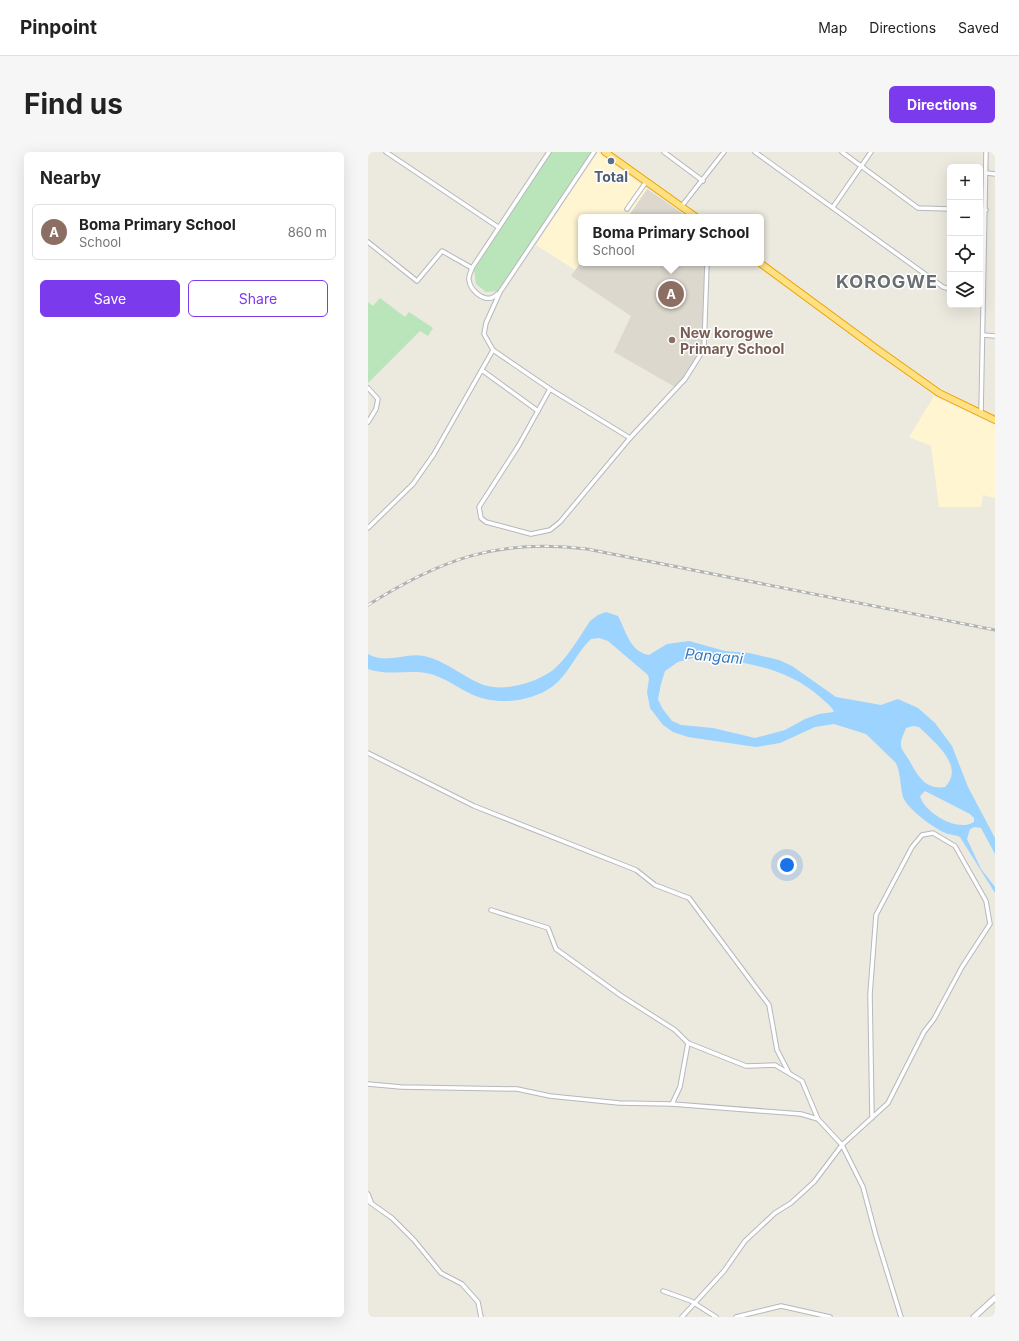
<!DOCTYPE html>
<html lang="en">
<head>
<meta charset="utf-8">
<style>
  body { margin:0; font-family:Inter,sans-serif; background:#f6f6f6; color:#222 }
  .controls { position:absolute; right:12px; top:12px; display:grid; overflow:hidden; border-radius:6px; box-shadow:0 4px 16px #0002 }
  .controls button { width:36px; height:36px; display:grid; place-items:center; padding:0; border:0; border-bottom:1px solid #e0e0e0; background:#fff; color:#222; font:20px sans-serif }
  .you { position:absolute; left:419px; top:713px; width:14px; height:14px; margin:-10px; border:3px solid #fff; border-radius:50%; background:#1a73e8; box-shadow:0 0 0 6px #1a73e833 }
  .badge { display:grid; place-items:center; width:26px; height:26px; border-radius:50%; background:#7c3aed; color:#fff; font-size:13px; font-weight:700 }
  .pin { position:absolute; translate:-50% -50%; border:2px solid #fff; box-shadow:0 1px 4px #0006 }
  .popup { position:absolute; left:210px; top:62px; width:186px; height:52px; box-sizing:border-box; display:grid; place-content:center; border-radius:6px; background:#fff; filter:drop-shadow(0 1px 3px #0005); font-size:13px; white-space:nowrap; color:#767676 }
  .popup b { font-size:15px; color:#222 }
  .popup::after { content:''; position:absolute; left:50%; top:100%; margin-left:-8px; border:8px solid transparent; border-top-color:#fff }
  .list { margin:0; padding:0; list-style:none }
  h2 { display:flex; justify-content:space-between; align-items:center; height:52px; margin:0; padding:0 16px; font-size:17px }
  h2 small { font-size:13px; font-weight:400; color:#767676 }
  .list li { display:grid; grid-template-columns:26px 1fr auto; gap:12px; align-items:center; box-sizing:border-box; height:56px; margin:0 8px 8px; padding:0 8px; border:1px solid #e0e0e0; border-radius:6px }
  .list b { display:block; font-size:15px; white-space:nowrap }
  .list p { margin:0; font-size:13px; white-space:nowrap; color:#767676 }
  .list em { font-size:13px; font-style:normal; color:#767676 }
  .actions { display:flex; gap:8px; padding:12px 16px }
  .actions a { flex:1; padding:9px 0; border:1px solid #7c3aed; border-radius:6px; text-align:center; font-size:14px; color:#7c3aed }
  .actions .main { background:#7c3aed; color:#fff }
  .icon { flex:none; width:22px; height:22px; fill:none; stroke:currentColor; stroke-width:2; stroke-linecap:round; stroke-linejoin:round }
  .map { position:relative; flex:none; width:627px; height:1165px; overflow:hidden; border-radius:6px }
  header { display:flex; align-items:center; gap:24px; box-sizing:border-box; height:56px; padding:0 20px; background:#fff; border-bottom:1px solid #e0e0e0 }
  header strong { font-size:19px }
  nav { display:flex; gap:22px; margin-inline-start:auto; font-size:14px }
  .intro { display:flex; align-items:center; justify-content:space-between; box-sizing:border-box; height:96px; padding:0 24px }
  h1 { margin:0; font-size:28px }
  .button { padding:10px 18px; border-radius:6px; background:#7c3aed; color:#fff; font-size:14px; font-weight:700 }
  main { display:flex; gap:24px; padding:0 24px }
  aside { flex:1; background:#fff; border-radius:6px; box-shadow:0 4px 16px #0002 }
  .map>svg:first-child { display:block }
  .commercial { fill:#fff5d1 }
  .education { fill:#dcd8ce }
  .green { fill:#bae5ba }
  .water { fill:#9cd3ff; fill-rule:evenodd }
  .lines { fill:none; stroke-linecap:round; stroke-linejoin:round }
  .street-casing { stroke:#b5b8bd; stroke-width:5.5 }
  .secondary-casing { stroke:#b5b9bf; stroke-width:7 }
  .highway-casing { stroke:#eba400; stroke-width:8 }
  .street { stroke:#fff; stroke-width:3.5 }
  .secondary { stroke:#fff; stroke-width:5 }
  .highway { stroke:#ffe183; stroke-width:6 }
  .rail-casing { stroke:#b1b2b2; stroke-width:3 }
  .rail { stroke:#fff; stroke-width:1.5; stroke-dasharray:4.5; stroke-linecap:butt }
  .service-dot { fill:#5c6f8a; stroke:#fff; stroke-width:1.5 }
  .education-dot { fill:#8d6e63; stroke:#fff; stroke-width:1.5 }
  .labels { text-anchor:middle; dominant-baseline:central; stroke-width:3; stroke-linejoin:round; paint-order:stroke }
  .service-label { font-size:14px; font-weight:bold; fill:#4e5e75; stroke:#fff }
  .education-label { font-size:14px; font-weight:bold; fill:#785e54; stroke:#fff; text-anchor:start }
  .water-label { font-size:15px; font-style:italic; fill:#3a78bc; stroke:#fff }
  .district-label { font-size:18px; font-weight:bold; letter-spacing:1px; fill:#696e73; stroke:#fff }
</style>
</head>
<body>
<header>
<strong>Pinpoint</strong>
<nav><a>Map</a><a>Directions</a><a>Saved</a></nav>
</header>
<div class="intro"><h1>Find us</h1><a class="button">Directions</a></div>
<main>
<aside>
<h2>Nearby<small></small></h2>
<ul class="list">
<li><span class="badge" style="background:#8d6e63">A</span><div><b>Boma Primary School</b><p>School</p></div><em>860 m</em></li>
</ul>
<div class="actions"><a class="main">Save</a><a>Share</a></div>
</aside>
<div class="map">
<svg width="627" height="1165" viewBox="0 0 627 1165">
  <rect width="100%" height="100%" fill="#ece9df"/>
  <!-- commercial -->
  <g class="commercial">
    <polygon points="230,0 279,37 260,65 213,65 213,110 207,118 168,93"/>
    <polygon points="566,244 627,273 627,346 615,343 613,355 571,355 563,294 541,285"/>
  </g>
  <!-- education -->
  <g class="education">
    <polygon points="279,37 311,59 319,65 260,65"/>
    <polygon points="213,110 213,111 337,111 335,196 316,226 307,235 246,200 263,164 203,124"/>
  </g>
  <!-- green -->
  <g class="green">
    <polygon points="183,0 223,0 131,139 118,140 108,132 106,117"/>
    <polygon points="12,146 37,165 41,160 65,176 60,184 52,179 0,231 0,150 5,154"/>
  </g>
  <!-- water -->
  <path class="water" d="M238,460L250,464C258,479 262,500 281,503L299,492L321,489L357,499L381,501L411,508L424,514L468,545L513,553L530,547L550,556L567,571L584,594L600,635L627,686V702L613,676L607,675L602,677L599,687L613,717L627,735V741L592,685C588,683 584,683 580,682C568,678 539,657 535,645C532,634 533,622 528,611L498,582L466,572L447,575L412,591L388,595L320,585L305,580L295,573L282,556L279,540L281,527L280,523L240,489L231,486L223,487C208,501 201,522 185,534C162,551 126,554 101,541C89,535 78,527 66,523C44,516 22,525 0,517V502C19,513 37,500 56,504C78,509 94,524 113,532C134,541 168,531 185,518C199,507 212,484 222,469L230,463ZM325,506C370,508 417,514 452,545C456,549 464,554 466,560L451,562L437,567L417,578L387,586L345,576L313,573L304,569L294,556L290,547L293,532L297,519L310,510ZM545,574L551,575C565,589 598,614 577,635C557,638 550,624 541,608C539,604 534,599 533,594C532,588 536,582 538,576ZM557,639L602,662L606,666V670C589,681 556,660 552,644Z"/>
  <g class="lines">
    <defs>
      <g id="street">
        <polyline points="18,0 130,75"/>
        <polyline points="226,0 132,140 118,171 116,182 125,198 182,237 262,286"/>
        <polyline points="296,0 335,29"/>
        <polyline points="387,0 575,135 582,137"/>
        <polyline points="474,0 550,56 582,57"/>
        <polyline points="619,21 627,22"/>
        <polyline points="313,55 356,0"/>
        <polyline points="465,55 503,0"/>
        <polyline points="259,57 278,30"/>
        <polyline points="612,58 618,58"/>
        <polyline points="0,90 49,129 74,99 104,116"/>
        <path d="M131,141C129,142 125,146 123,146C113,148 102,137 101,128C100,124 103,120 104,116L181,0"/>
        <polyline points="615,183 627,184"/>
        <polyline points="115,219 170,259"/>
        <polyline points="0,236 10,247 8,257 0,270"/>
        <polyline points="182,237 151,293 111,355 113,366 118,370 163,382 182,378 192,370 262,286 317,227 336,197 339,111"/>
        <polyline points="613,261 618,0"/>
        <polyline points="0,376 45,332 66,302 125,198"/>
        <polyline points="0,601 106,654 268,718 287,733 321,746 401,853 409,898 421,921"/>
        <polyline points="123,758 180,776 188,797 252,843 307,878 320,891 378,914 407,913 434,929 450,967"/>
        <polyline points="0,932 33,935 149,937 182,944 251,951 304,952 433,962 450,967 474,993 495,1035 508,1084 533,1165"/>
        <polyline points="304,952 312,935 320,891"/>
        <polyline points="0,1042 3,1050"/>
        <polyline points="0,1049 24,1066 46,1088 73,1121 94,1132 110,1150 113,1165"/>
        <polyline points="295,1139 323,1149 348,1165"/>
        <polyline points="314,1165 356,1119 377,1089 407,1061 423,1051 446,1030 474,993 520,951 556,880 566,867 594,815 622,772 618,749 587,694 565,681 554,683 544,695 508,763 502,842 504,966"/>
        <polyline points="368,1165 413,1154 462,1165"/>
      </g>
      <polyline id="secondary" points="606,1165 627,1146"/>
      <g id="highway">
        <polyline points="237,0 328,65"/>
        <polyline points="392,111 506,195 571,241 627,268"/>
      </g>
    </defs>
    <!-- street casing -->
    <use href="#street" class="street-casing"/>
    <!-- secondary casing -->
    <use href="#secondary" class="secondary-casing"/>
    <!-- highway casing -->
    <use href="#highway" class="highway-casing"/>
    <!-- street -->
    <use href="#street" class="street"/>
    <!-- secondary -->
    <use href="#secondary" class="secondary"/>
    <!-- highway -->
    <use href="#highway" class="highway"/>
    <defs>
      <path id="rail" d="M0,453C73,407 131,386 219,397L627,478"/>
    </defs>
    <!-- rail casing -->
    <use href="#rail" class="rail-casing"/>
    <!-- rail -->
    <use href="#rail" class="rail"/>
  </g>
  <!-- markers -->
  <circle class="service-dot" cx="243" cy="9" r="4"/>
  <circle class="education-dot" cx="304" cy="188" r="4"/>
  <g class="labels">
    <!-- service labels -->
    <g class="service-label">
      <text x="243" y="24">Total</text>
    </g>
    <!-- education labels -->
    <g class="education-label">
      <text x="312" y="180">New korogwe<tspan x="312" dy="16">Primary School</tspan></text>
    </g>
    <!-- water labels -->
    <g class="water-label">
      <text transform="translate(346 504) rotate(5)">Pangani</text>
    </g>
    <!-- district labels -->
    <g class="district-label">
      <text x="519" y="129">KOROGWE</text>
    </g>
  </g>
</svg>
<div class="controls">
<button>+</button>
<button>−</button>
<button><svg class="icon" aria-label="locate" viewBox="0 0 24 24"><circle cx="12" cy="12" r="6"/><path d="M12 2v4M12 18v4M2 12h4M18 12h4"/></svg></button>
<button><svg class="icon" aria-label="layers" viewBox="0 0 24 24"><path d="M12 4l9 5-9 5-9-5zM3 14l9 5 9-5"/></svg></button>
</div>
<div class="you"></div>
<div class="pin badge" style="left:303px;top:142px;background:#8d6e63">A</div>
<div class="popup"><b>Boma Primary School</b>School</div>
</div>
</main>
</body>
</html>
